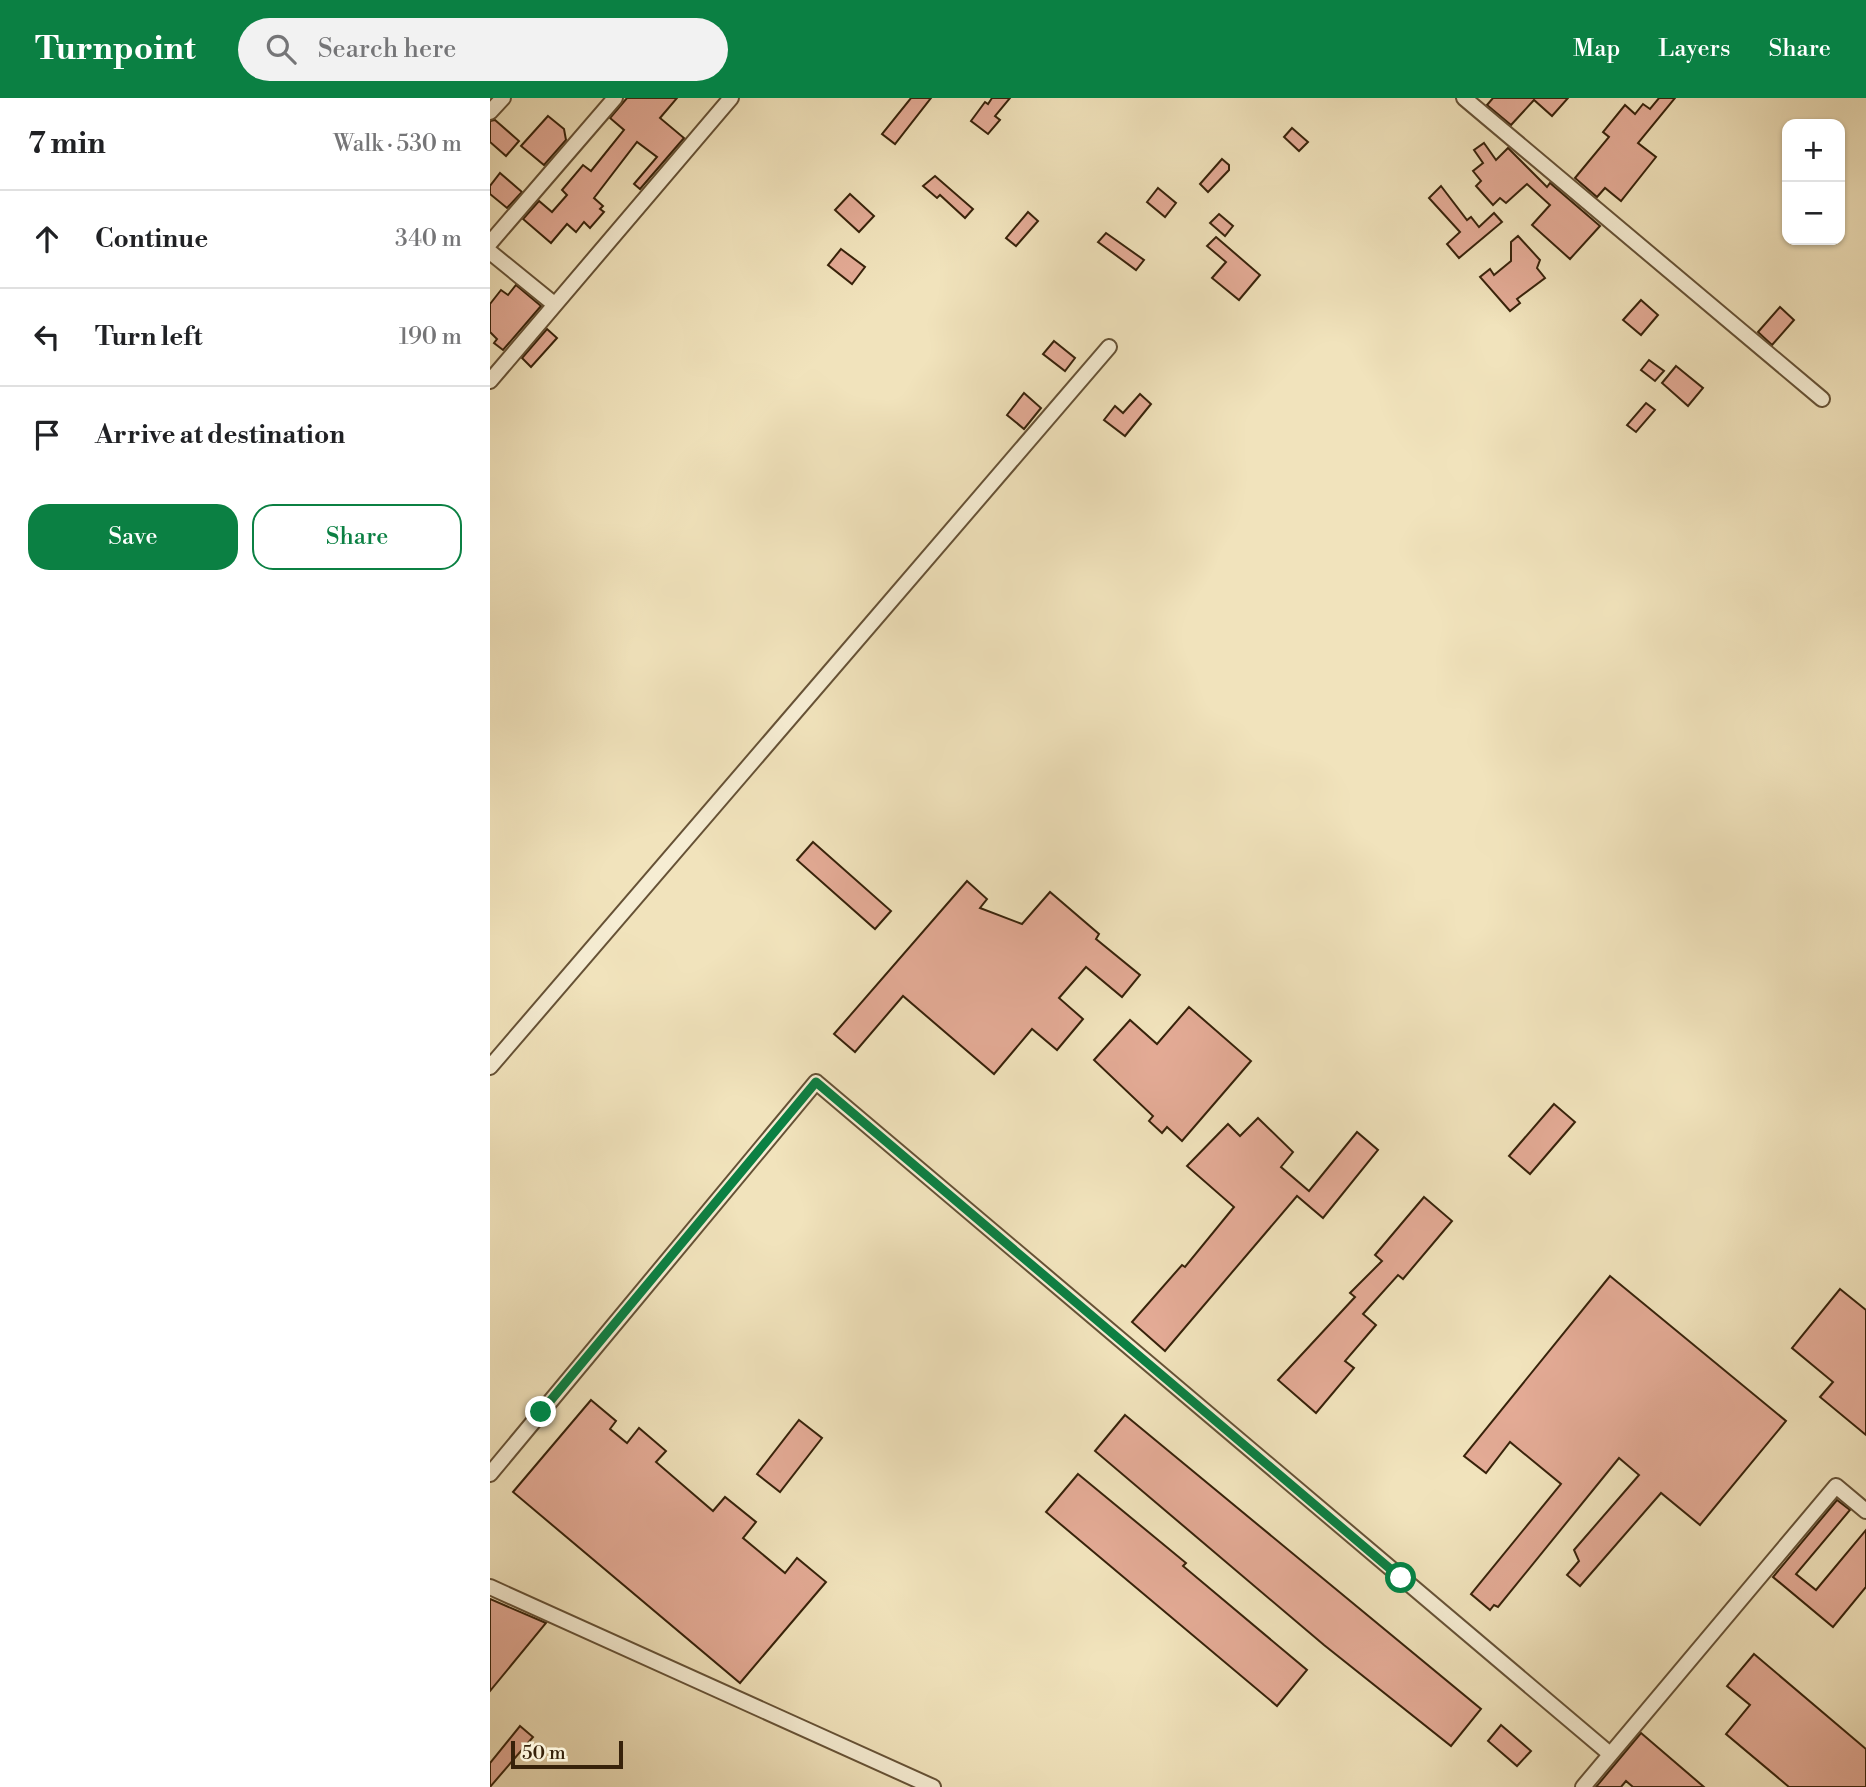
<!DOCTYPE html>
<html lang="en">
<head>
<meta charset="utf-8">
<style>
  body { margin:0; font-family:"Libre Bodoni",serif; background:#f2f2f2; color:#202124 }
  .controls { position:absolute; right:21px; top:21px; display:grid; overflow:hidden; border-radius:14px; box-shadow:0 2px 5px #0004 }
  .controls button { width:63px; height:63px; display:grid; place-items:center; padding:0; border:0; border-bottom:2px solid #e0e0e0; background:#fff; color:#202124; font:35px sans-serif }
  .scale { position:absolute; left:21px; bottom:18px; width:112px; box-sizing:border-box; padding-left:7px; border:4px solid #37220a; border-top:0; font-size:19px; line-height:24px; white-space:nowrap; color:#37220a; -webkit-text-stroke:5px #f6edd3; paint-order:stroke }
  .stop { position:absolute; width:21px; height:21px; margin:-16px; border:5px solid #0b8043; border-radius:50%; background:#fff }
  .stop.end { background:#0b8043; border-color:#fff; box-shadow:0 2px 7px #0008 }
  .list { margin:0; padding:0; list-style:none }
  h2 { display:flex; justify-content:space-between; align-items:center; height:91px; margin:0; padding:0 28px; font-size:30px }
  h2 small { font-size:23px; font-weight:400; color:#757577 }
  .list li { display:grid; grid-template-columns:46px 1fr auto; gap:21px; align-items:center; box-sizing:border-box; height:98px; padding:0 28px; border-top:2px solid #e0e0e0 }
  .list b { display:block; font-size:26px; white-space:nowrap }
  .list em { font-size:23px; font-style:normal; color:#757577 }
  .actions { display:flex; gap:14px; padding:21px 28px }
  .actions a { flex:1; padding:16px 0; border:2px solid #0b8043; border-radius:21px; text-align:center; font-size:24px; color:#0b8043 }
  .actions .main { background:#0b8043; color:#fff }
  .icon { flex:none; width:38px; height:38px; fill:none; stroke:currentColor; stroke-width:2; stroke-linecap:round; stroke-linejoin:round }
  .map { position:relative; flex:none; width:1376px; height:1689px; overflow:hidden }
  header { display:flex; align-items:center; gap:42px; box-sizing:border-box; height:98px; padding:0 35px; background:#0b8043; color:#fff }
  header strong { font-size:33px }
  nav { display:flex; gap:38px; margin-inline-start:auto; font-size:24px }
  .search { width:490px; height:63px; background:#f2f2f2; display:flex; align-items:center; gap:18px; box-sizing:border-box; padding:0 24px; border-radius:38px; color:#757577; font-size:26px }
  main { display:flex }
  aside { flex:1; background:#fff }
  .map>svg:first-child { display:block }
  .building { fill:#e4ab96; stroke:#37220a; stroke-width:2 }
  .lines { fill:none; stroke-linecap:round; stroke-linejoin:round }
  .minor-casing { stroke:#665236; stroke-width:18 }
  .minor { stroke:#f6edd3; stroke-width:14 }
  .route { stroke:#0b8043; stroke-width:9 }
</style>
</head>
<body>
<header>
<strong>Turnpoint</strong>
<div class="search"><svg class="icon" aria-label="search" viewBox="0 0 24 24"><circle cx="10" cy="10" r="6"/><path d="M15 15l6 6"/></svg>Search here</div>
<nav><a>Map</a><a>Layers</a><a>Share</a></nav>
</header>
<main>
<aside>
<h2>7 min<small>Walk · 530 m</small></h2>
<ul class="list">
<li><svg class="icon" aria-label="ahead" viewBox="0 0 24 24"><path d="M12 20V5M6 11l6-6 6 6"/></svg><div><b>Continue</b></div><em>340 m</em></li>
<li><svg class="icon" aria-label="left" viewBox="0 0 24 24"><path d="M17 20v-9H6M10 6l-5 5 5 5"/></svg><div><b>Turn left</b></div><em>190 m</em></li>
<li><svg class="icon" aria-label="arrive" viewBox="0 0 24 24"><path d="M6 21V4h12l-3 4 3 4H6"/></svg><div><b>Arrive at destination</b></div></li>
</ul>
<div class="actions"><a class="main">Save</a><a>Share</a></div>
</aside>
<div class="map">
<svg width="1376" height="1689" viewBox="0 0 1376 1689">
  <rect width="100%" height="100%" fill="#f1e3bc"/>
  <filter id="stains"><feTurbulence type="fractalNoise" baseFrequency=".00286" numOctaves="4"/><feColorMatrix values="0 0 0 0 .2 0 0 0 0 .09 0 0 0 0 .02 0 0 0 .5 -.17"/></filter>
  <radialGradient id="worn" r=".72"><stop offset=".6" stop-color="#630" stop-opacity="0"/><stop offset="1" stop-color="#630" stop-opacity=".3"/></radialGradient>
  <!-- building -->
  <g class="building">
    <polygon points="137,0 187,0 170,20 194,40 150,91 144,86 167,59 147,44 104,100 113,108 110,111 114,114 100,130 94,124 86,134 77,126 61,145 33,121 49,103 62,114 77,97 72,92 93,67 101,73 134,32 120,20"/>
    <polygon points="421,0 441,0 405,46 392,36"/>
    <polygon points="502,0 520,0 505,18 510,22 498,36 481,23 495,4 498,6"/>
    <polygon points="1003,0 1078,0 1062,18 1044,2 1021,27 997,7"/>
    <polygon points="1169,0 1185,0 1148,45 1166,59 1131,103 1115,90 1107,99 1085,80 1119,39 1113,34 1135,7 1145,16 1153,6 1160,11"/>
    <polygon points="58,18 74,31 76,42 54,67 31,48"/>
    <polygon points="5,22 29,43 16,58 0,44 0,23"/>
    <polygon points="802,30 818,44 809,53 794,39"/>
    <polygon points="994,45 1006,62 1018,50 1057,89 1060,85 1110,128 1080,161 1042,127 1060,107 1037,86 1016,105 1010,100 1003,107 986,88 991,83 983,73 993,65 984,52"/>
    <polygon points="732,61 739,67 739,72 718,94 710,86"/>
    <polygon points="10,75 32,94 17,110 0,96 0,88"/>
    <polygon points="445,78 483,111 475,120 450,97 447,100 433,88"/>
    <polygon points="951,88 977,122 981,119 989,129 1004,115 1012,124 969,160 957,146 970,134 939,100"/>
    <polygon points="668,90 686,105 675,119 657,104"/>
    <polygon points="360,96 384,118 369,134 345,112"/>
    <polygon points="538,114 548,123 526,148 516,140"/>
    <polygon points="729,116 743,128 735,138 720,125"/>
    <polygon points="616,135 654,162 646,172 608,144"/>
    <polygon points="1028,138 1050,162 1047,170 1055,180 1027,201 1030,205 1020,213 990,179 1000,171 1004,177 1021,163 1021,144"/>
    <polygon points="726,139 770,177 749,202 722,180 736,164 717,148"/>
    <polygon points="351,151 375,169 362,186 338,167"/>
    <polygon points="26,187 51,208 13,252 4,245 7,241 0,234 0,206 11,192 18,197"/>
    <polygon points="1151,202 1168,217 1151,237 1133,222"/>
    <polygon points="1290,209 1304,222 1282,247 1268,234"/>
    <polygon points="57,231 67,240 41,269 32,260"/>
    <polygon points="564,243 585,260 575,273 553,256"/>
    <polygon points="1159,262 1174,273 1165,283 1151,272"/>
    <polygon points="1186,268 1213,290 1198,308 1172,285"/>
    <polygon points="534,295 551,310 534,331 517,317"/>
    <polygon points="650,296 661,306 635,338 614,322 625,308 633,315"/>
    <polygon points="1156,305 1165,312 1146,334 1137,327"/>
    <polygon points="323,744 401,813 385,831 307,762"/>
    <polygon points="477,783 497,801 490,810 532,826 560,794 609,836 606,841 650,877 632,899 596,869 569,900 593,921 567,952 542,931 504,976 413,898 365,954 344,936"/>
    <polygon points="699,909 761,963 692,1043 677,1029 672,1035 659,1023 663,1018 604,962 640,922 667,946"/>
    <polygon points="1064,1006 1085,1024 1040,1076 1019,1058"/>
    <polygon points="768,1020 803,1054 791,1069 819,1093 867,1034 888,1052 833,1120 807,1098 675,1253 642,1224 692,1167 695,1169 744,1109 697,1068 738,1026 750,1038"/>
    <polygon points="934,1099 962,1123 913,1181 908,1177 873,1216 886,1227 855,1263 864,1270 826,1315 788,1282 865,1199 860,1195 892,1163 885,1157"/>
    <polygon points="1120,1178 1296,1323 1210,1427 1171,1395 1090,1488 1077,1477 1089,1463 1084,1452 1149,1377 1129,1360 1008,1509 1004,1507 1000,1512 981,1496 1071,1386 1020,1344 996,1375 974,1358"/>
    <polygon points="1350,1191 1376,1212 1376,1337 1330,1299 1343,1284 1302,1250"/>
    <polygon points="101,1302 126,1323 120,1331 137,1345 149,1330 176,1353 166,1364 223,1413 235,1399 266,1424 253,1440 295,1475 307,1460 336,1484 250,1585 23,1394"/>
    <polygon points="635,1317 991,1611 961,1648 834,1547 605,1353"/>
    <polygon points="309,1322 332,1340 290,1394 267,1376"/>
    <polygon points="588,1376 696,1465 693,1468 817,1572 787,1608 556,1414"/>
    <polygon points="1347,1402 1360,1412 1306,1476 1326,1492 1376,1432 1376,1489 1343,1529 1283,1479"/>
    <polygon points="0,1501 56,1525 0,1593"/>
    <polygon points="1264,1556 1376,1651 1376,1689 1299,1689 1236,1636 1260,1607 1237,1588"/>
    <polygon points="1011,1627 1041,1653 1027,1668 998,1643"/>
    <polygon points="30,1628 43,1639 0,1689 0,1665"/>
    <polygon points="1151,1635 1214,1689 1143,1689 1136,1683 1131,1689 1106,1689"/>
  </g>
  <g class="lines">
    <defs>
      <g id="minor">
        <polyline points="974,0 1332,301"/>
        <polyline points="0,14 13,0"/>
        <polyline points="0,145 125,0"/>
        <polyline points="0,154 64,206"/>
        <polyline points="0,283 241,0"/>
        <polyline points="0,969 619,249"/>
        <polyline points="0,1376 326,984 1120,1656"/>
        <polyline points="0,1489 443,1689"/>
        <polyline points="1093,1689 1346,1388 1376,1413"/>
      </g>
    </defs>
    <!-- minor casing -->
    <use href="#minor" class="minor-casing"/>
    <!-- minor -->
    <use href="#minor" class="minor"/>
  </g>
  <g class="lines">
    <!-- route -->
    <polyline class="route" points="51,1314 326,984 911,1480"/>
  </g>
  <rect width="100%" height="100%" filter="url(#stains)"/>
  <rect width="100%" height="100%" fill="url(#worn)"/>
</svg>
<div class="controls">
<button>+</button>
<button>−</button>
</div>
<div class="scale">50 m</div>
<div class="stop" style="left:911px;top:1480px"></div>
<div class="stop end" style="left:51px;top:1314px"></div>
</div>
</main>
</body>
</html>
